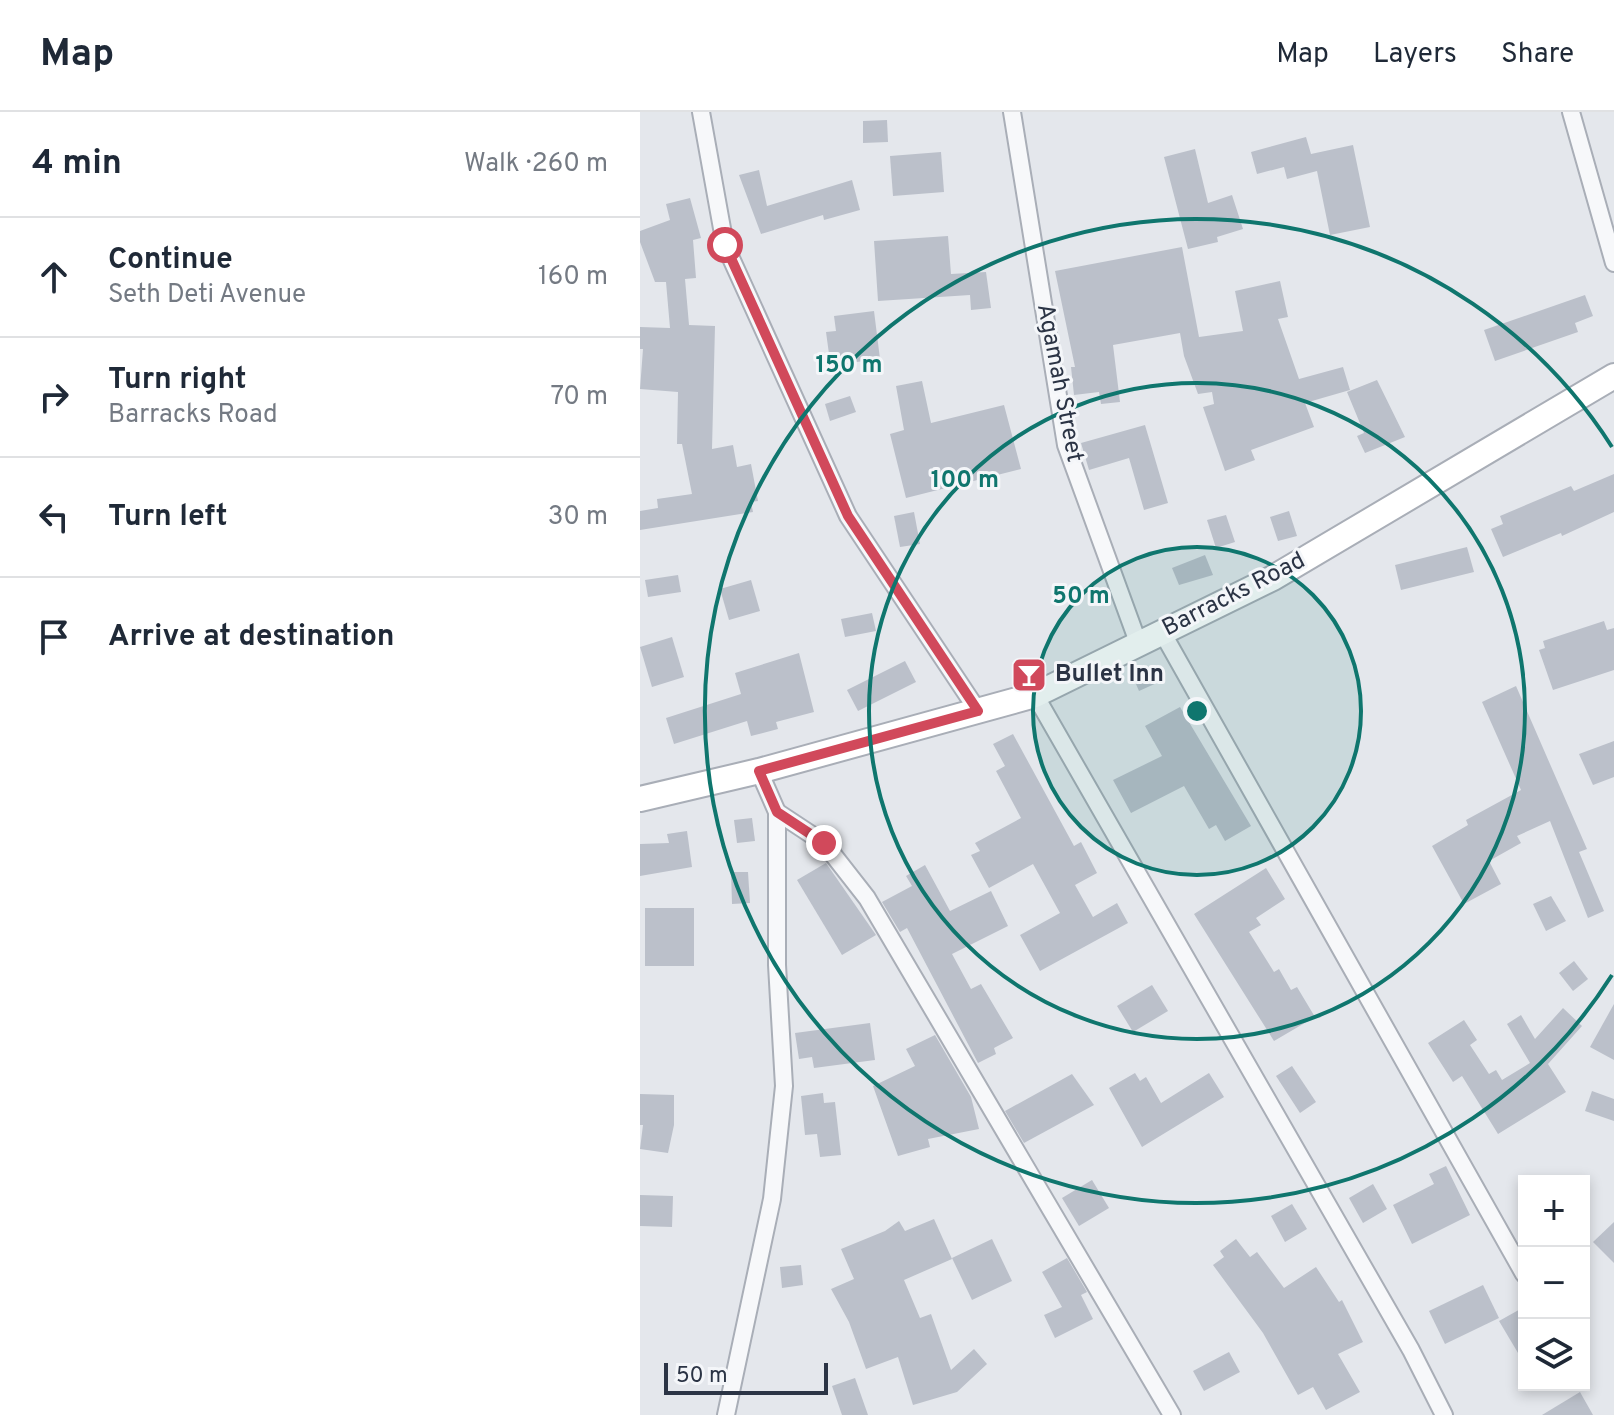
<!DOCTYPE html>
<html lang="en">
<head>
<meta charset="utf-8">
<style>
  body { margin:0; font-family:Overpass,sans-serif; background:#f6f6f7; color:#1f2937 }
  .controls { position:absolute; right:24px; bottom:24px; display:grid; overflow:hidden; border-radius:0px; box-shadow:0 4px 12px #0003 }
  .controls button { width:72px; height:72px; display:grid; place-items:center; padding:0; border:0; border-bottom:2px solid #e0e1e3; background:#fff; color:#1f2937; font:40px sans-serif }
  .scale { position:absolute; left:24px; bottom:20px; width:164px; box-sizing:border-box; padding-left:8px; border:4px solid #2b3445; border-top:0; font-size:22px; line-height:28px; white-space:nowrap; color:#2b3445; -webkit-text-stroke:6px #f4f6f9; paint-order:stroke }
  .stop { position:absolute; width:24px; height:24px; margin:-18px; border:6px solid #d1495b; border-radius:50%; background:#fff }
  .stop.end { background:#d1495b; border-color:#fff; box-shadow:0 2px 8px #0008 }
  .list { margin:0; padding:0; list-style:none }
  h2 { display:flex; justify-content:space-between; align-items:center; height:104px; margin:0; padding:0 32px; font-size:34px }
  h2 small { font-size:26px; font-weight:400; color:#747a83 }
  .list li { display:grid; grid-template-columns:52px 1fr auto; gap:24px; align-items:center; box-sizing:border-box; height:120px; padding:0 32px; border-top:2px solid #e0e1e3 }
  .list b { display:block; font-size:30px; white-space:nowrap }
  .list p { margin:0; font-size:26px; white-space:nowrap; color:#747a83 }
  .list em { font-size:26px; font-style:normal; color:#747a83 }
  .icon { flex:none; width:44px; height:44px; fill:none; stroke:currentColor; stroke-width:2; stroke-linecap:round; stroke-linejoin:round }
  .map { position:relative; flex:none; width:974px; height:1303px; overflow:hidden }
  header { display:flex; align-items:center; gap:48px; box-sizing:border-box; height:112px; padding:0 40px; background:#fff; border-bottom:2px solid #e0e1e3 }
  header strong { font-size:38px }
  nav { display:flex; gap:44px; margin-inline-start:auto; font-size:28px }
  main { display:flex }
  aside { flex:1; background:#fff }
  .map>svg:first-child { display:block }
  .building { fill:#bbc0ca }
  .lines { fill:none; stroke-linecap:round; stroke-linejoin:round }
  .street-casing { stroke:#a9aeb7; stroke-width:20 }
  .secondary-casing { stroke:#a9aeb7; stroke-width:28 }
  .street { stroke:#f7f8fa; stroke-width:16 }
  .secondary { stroke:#fff; stroke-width:24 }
  .route { stroke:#d1495b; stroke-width:10 }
  .ring { fill:none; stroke:#0f766e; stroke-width:4 }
  .labels { text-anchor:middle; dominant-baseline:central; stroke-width:6; stroke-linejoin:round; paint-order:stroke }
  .street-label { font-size:24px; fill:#2b3445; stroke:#f4f6f9 }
  .poi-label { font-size:24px; font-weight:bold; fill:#2b3445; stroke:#f4f6f9; text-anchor:start }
  .centre { fill:#0f766e; stroke:#f4f6f9; stroke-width:4 }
  .ring-label { font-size:24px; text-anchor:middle; font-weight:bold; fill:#0f766e; stroke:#f4f6f9; stroke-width:6; stroke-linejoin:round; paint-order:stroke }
</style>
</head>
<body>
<header>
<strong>Map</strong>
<nav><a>Map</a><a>Layers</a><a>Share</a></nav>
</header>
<main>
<aside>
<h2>4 min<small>Walk · 260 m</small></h2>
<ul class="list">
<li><svg class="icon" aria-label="ahead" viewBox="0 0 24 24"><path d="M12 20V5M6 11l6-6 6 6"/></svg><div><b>Continue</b><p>Seth Deti Avenue</p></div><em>160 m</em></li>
<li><svg class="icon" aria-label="right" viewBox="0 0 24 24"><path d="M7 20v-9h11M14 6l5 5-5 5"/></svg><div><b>Turn right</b><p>Barracks Road</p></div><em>70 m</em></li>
<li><svg class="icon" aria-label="left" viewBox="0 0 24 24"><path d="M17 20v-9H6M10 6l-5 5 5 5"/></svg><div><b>Turn left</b></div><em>30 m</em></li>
<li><svg class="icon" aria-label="arrive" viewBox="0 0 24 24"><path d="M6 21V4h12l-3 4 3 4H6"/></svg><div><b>Arrive at destination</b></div></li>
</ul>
</aside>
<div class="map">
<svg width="974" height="1303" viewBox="0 0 974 1303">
  <rect width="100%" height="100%" fill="#e4e7ec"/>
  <!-- building -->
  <g class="building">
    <polygon points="247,8 248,30 223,31 223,9"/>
    <polygon points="666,25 671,42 713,33 730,115 690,123 677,59 647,67 644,55 617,62 611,40"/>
    <polygon points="555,37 568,91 592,83 603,117 577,125 578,130 548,137 524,45"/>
    <polygon points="301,40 304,80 253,84 250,44"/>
    <polygon points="119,58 127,94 212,68 220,98 184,108 183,103 121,122 99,63"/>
    <polygon points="50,86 61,126 53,128 56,166 45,167 49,213 75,214 72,337 93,333 97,355 111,352 118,389 111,390 113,400 0,418 0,399 18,396 17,387 52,382 42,332 37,332 38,280 0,277 3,237 0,237 0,215 30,216 26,170 15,170 0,130 0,119 30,108 26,92"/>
    <polygon points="308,124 311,162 346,160 351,196 331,198 330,183 238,189 234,129"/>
    <polygon points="542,135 559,225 603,219 595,179 640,169 648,205 638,207 659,267 703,255 710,278 665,291 674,315 611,338 615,348 585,359 563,295 574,292 572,280 558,282 544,244 540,221 473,233 480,290 461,292 459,280 434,283 431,255 435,255 415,159"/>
    <polygon points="945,183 953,204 935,211 938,220 855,249 844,218"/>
    <polygon points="234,199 240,247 201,252 199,241 189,242 186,220 196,219 194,204"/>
    <polygon points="737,268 765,325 725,341 717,324 724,321 707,280"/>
    <polygon points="282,269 291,311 364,293 381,357 266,386 250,322 264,318 256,274"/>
    <polygon points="210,284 216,300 190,309 185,292"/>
    <polygon points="505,313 528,391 504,398 489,346 449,358 441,331"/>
    <polygon points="974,362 974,400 922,424 921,421 863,445 851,417 863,412 860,404 931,374 934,379"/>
    <polygon points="649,399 657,424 638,429 630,405"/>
    <polygon points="274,400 280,432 260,435 254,404"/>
    <polygon points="586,403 595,430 576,436 567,408"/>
    <polygon points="827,435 834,460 761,478 755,453"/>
    <polygon points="565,443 573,463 539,473 532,456"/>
    <polygon points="38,463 41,480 8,485 5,468"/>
    <polygon points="111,468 120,499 89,508 80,477"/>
    <polygon points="232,501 236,519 205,525 201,507"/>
    <polygon points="964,509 967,518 974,516 974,558 913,578 899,538 905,536 903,529"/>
    <polygon points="32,525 44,565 12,575 0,535"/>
    <polygon points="159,541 174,600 136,610 138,617 111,624 107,609 34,632 26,606 101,582 95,561"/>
    <polygon points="265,549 276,570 218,599 207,578"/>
    <polygon points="512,554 519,570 499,579 492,563"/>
    <polygon points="876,574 947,737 939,740 964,799 948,806 910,709 877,724 881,731 849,749 861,772 824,792 792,734 828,713 826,708 881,678 842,590"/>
    <polygon points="540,595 611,714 585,729 576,713 569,717 544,674 491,701 473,668 522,644 505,614"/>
    <polygon points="373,622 434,734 441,730 457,761 435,773 453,805 477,791 488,811 400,859 380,823 420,801 393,752 349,776 331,743 340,739 335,731 381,706 356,659 365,654 353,632"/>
    <polygon points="974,629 974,665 953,673 939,642"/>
    <polygon points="112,706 115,729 97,731 94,708"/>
    <polygon points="47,719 52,755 0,764 0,732 29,731 27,722"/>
    <polygon points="186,751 236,823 202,843 157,768"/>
    <polygon points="285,753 310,799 351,779 368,814 312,842 331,877 341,872 373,926 354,936 356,942 338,951 267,816 260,820 242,790 272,774 266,764"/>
    <polygon points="626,756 645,787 616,806 621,813 609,820 634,860 639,857 651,878 657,875 675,905 634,929 554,802"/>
    <polygon points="91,760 108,760 110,791 92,792"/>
    <polygon points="911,784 926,809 906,819 893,792"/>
    <rect x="5" y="796" width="49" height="58"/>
    <polygon points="934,849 948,867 933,879 919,861"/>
    <polygon points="512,873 528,899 493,920 477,894"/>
    <polygon points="974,892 974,948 950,935"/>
    <polygon points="923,896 942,914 908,952 926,980 858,1022 822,964 813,970 788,931 824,908 837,928 830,933 849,962 856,958 862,968 890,951 867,912 881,903 895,927"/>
    <polygon points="230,911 235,948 174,956 172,945 159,947 155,921"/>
    <polygon points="295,923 331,985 339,1017 288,1027 290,1035 258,1044 233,974 275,954 266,937"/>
    <polygon points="652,954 676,990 660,1001 636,964"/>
    <polygon points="495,961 500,969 506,965 521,991 569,961 584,985 502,1035 469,976"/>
    <polygon points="432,962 454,993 384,1031 365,999"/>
    <polygon points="952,979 974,987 974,1009 945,999"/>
    <polygon points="183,981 184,991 195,990 201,1043 180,1045 177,1022 165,1023 161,984"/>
    <polygon points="0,982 34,983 34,1013 28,1041 0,1037 3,1013 0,1013"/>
    <polygon points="806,1054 830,1103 772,1132 753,1093 794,1072 789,1062"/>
    <polygon points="452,1068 469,1096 439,1114 422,1086"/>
    <polygon points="733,1072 747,1097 723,1111 709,1086"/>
    <polygon points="0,1083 33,1084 32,1115 0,1114"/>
    <polygon points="652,1092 667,1117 645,1130 631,1104"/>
    <polygon points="294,1107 312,1147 264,1168 280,1206 291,1202 311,1258 334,1237 347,1252 317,1280 273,1293 258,1245 226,1257 209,1210 191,1177 214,1167 201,1137 245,1119 259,1109 265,1119"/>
    <polygon points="974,1110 974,1151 953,1130"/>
    <polygon points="352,1127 372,1169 332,1188 312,1146"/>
    <polygon points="596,1127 610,1145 617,1140 644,1176 676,1155 699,1190 702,1188 723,1230 698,1242 720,1280 686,1298 673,1275 658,1283 623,1221 573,1153 584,1145 580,1139"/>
    <polygon points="427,1146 447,1180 441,1183 453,1207 415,1226 404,1203 422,1195 402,1160"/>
    <polygon points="161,1153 163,1173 142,1176 140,1155"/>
    <polygon points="843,1173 859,1206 805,1232 789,1199"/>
    <polygon points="884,1195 884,1251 859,1209"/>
    <polygon points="589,1240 600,1260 564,1279 553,1259"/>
    <polygon points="215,1266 228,1303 202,1303 192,1274"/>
    <polygon points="940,1280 953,1303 902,1303"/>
  </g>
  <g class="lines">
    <defs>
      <g id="street">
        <polyline points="61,0 85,133 208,404 338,599"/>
        <polyline points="372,0 426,333 499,533"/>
        <polyline points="931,0 974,151"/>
        <polyline points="522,520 884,1162"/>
        <polyline points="395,583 771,1238 804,1303"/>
        <polyline points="137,700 184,731 227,786 532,1303"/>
        <polyline points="86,1303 132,1087 144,974 137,853 137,700 119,659"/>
      </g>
      <polyline id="secondary" points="0,687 119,659 395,583 633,466 974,264"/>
    </defs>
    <!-- street casing -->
    <use href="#street" class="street-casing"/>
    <!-- secondary casing -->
    <use href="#secondary" class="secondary-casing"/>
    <!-- street -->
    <use href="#street" class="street"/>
    <!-- secondary -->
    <use href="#secondary" class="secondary"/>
  </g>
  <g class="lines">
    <!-- route -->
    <polyline class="route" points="85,133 208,404 338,599 119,659 137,700 184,731"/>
  </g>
  <!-- distance rings -->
  <circle cx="557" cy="599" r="164" fill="#0f766e" fill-opacity=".12"/>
  <g class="ring">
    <circle cx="557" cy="599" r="164"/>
    <circle cx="557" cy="599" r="328"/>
    <path d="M972 863A492 492 0 1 1 972 335"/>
  </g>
  <!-- icons -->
  <defs>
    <symbol id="bar-square" viewBox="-11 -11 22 22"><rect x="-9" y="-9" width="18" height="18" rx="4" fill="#d1495b" stroke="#f4f6f9"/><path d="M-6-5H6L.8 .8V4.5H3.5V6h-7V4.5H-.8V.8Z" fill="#fff"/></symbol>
  </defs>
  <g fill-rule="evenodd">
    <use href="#bar-square" x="369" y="543" width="40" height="40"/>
  </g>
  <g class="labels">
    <!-- street labels -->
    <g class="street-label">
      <text transform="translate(419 271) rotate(79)">Agamah Street</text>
      <text transform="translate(594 483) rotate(-27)">Barracks Road</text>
    </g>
    <!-- poi labels -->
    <g class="poi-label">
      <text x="415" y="563">Bullet Inn</text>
    </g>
  </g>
  <circle cx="557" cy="599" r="12" class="centre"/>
  <g class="ring-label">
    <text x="209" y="260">150 m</text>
    <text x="325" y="375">100 m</text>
    <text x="441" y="491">50 m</text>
  </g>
</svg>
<div class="controls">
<button>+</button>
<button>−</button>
<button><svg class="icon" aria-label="layers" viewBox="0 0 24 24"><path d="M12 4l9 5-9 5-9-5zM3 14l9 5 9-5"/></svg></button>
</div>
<div class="scale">50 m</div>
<div class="stop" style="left:85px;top:133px"></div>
<div class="stop end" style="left:184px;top:731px"></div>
</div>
</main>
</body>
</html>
